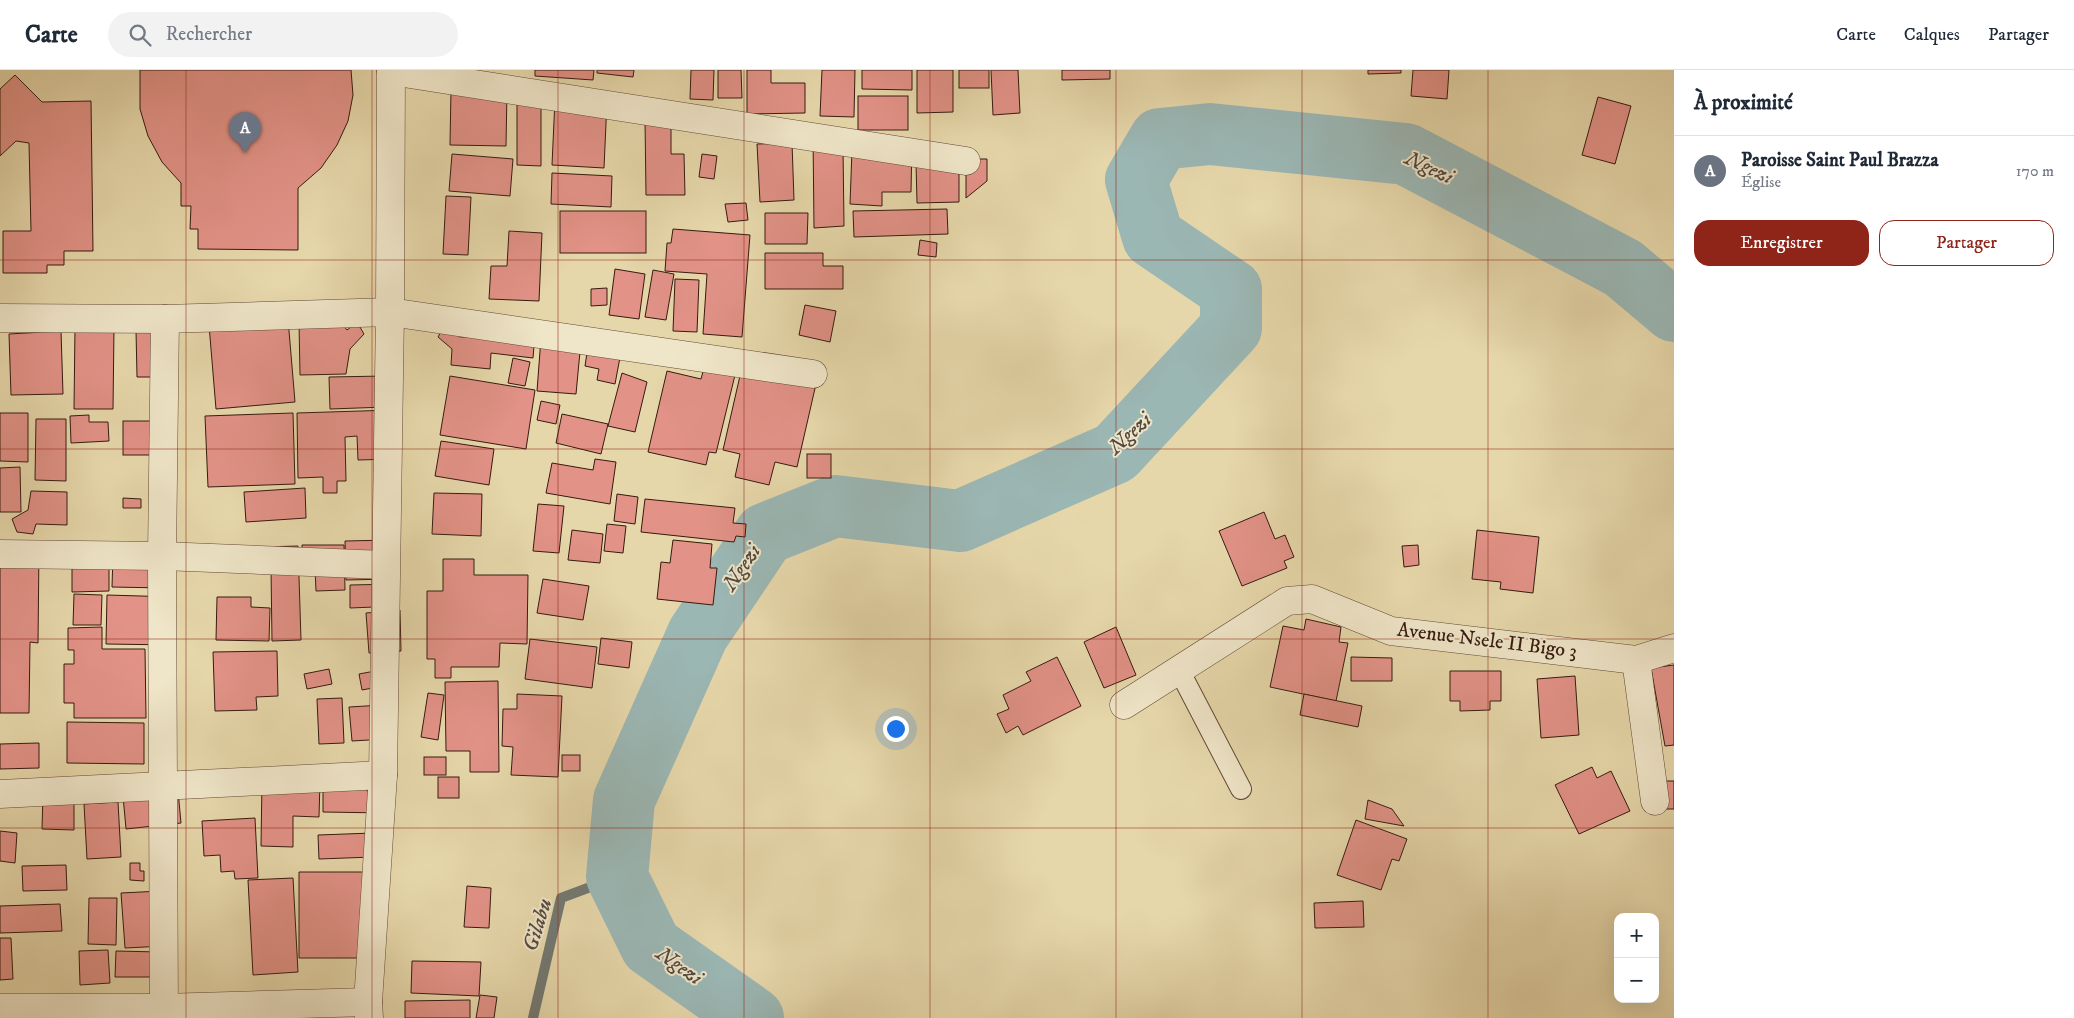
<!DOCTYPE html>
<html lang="fr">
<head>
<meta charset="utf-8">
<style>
  body { margin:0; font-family:"IM FELL DW Pica",serif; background:#f2f2f3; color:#1f2937 }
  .controls { position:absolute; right:15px; bottom:15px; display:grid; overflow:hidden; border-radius:10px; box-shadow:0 5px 20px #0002 }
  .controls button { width:45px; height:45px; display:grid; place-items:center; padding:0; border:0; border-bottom:1px solid #e0e1e3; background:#fff; color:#1f2937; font:25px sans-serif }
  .you { position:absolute; left:895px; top:658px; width:18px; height:18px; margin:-12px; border:4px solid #fff; border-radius:50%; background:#1a73e8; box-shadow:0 0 0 8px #1a73e833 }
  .badge { display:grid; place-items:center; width:32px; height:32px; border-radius:50%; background:#8f2418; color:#fff; font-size:16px; font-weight:700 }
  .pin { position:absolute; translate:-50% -41px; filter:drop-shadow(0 1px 2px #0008) }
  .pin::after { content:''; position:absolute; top:26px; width:18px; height:15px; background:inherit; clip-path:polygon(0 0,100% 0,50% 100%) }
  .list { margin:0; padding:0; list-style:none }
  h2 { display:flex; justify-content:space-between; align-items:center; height:65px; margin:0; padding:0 20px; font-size:21px }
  h2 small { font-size:16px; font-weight:400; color:#747a83 }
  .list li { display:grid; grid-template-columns:32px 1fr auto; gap:15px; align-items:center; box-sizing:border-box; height:70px; padding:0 20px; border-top:1px solid #e0e1e3 }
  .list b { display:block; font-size:19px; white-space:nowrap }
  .list p { margin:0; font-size:16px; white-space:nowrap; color:#747a83 }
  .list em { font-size:16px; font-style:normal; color:#747a83 }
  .actions { display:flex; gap:10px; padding:15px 20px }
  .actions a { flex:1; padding:11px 0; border:1px solid #8f2418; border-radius:15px; text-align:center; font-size:18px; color:#8f2418 }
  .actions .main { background:#8f2418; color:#fff }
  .icon { flex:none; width:28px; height:28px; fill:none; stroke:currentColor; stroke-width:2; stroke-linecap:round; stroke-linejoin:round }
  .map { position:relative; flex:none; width:1674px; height:948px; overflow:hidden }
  header { display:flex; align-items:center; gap:30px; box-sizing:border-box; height:70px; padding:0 25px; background:#fff; border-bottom:1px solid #e0e1e3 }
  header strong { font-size:24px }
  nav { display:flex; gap:28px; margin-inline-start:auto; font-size:18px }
  .search { width:350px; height:45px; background:#f2f2f3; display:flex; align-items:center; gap:12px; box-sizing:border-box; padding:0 18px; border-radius:28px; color:#747a83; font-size:19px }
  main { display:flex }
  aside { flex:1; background:#fff }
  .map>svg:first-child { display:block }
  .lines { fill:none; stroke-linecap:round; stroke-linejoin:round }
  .stream { stroke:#737872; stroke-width:10 }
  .river { stroke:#9bb7b4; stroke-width:62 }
  .building { fill:#e29287; stroke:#361a10 }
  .service-casing { stroke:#624936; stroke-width:22 }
  .minor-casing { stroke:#624936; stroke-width:29 }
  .service { stroke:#efe5c8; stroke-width:20 }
  .minor { stroke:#efe5c8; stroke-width:28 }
  .grid { fill:none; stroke:#8f2418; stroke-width:1; stroke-opacity:0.55 }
  .labels { text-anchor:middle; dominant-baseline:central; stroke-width:4; stroke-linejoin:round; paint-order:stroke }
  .street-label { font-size:20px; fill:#361a10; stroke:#efe5c8 }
  .water-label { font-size:21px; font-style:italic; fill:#544941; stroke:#efe5c8 }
</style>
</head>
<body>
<header>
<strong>Carte</strong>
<div class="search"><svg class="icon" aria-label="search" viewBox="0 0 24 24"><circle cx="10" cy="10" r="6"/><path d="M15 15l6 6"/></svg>Rechercher</div>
<nav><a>Carte</a><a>Calques</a><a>Partager</a></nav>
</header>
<main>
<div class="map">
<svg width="1674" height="948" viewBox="0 0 1674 948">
  <rect width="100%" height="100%" fill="#e6d7aa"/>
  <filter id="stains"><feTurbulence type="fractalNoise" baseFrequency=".004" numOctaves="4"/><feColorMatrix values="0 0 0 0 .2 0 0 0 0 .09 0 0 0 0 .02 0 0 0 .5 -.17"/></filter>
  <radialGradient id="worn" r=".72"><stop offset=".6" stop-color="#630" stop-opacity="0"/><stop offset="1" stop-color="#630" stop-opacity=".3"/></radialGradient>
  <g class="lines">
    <!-- stream -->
    <polyline class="stream" points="533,948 561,828 617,807"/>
    <!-- river -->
    <polyline class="river" points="753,948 651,876 617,807 624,730 698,564 765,464 835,436 960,451 1115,383 1231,258 1231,220 1153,167 1136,110 1160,69 1210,64 1406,84 1623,198 1674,241"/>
  </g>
  <!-- building -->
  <g class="building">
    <polygon points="140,0 351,0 353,25 348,51 337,75 321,98 298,118 298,180 198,179 198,159 190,159 191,136 181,136 181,113 162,92 148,66 140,39"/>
    <polygon points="535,0 594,0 593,10 535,6"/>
    <polygon points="597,0 634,0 633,7 597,3"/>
    <polygon points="691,0 714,0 713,30 690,29"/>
    <polygon points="718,0 741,0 742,28 718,28"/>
    <polygon points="747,0 771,0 771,13 805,13 805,43 747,44"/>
    <polygon points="822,0 855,0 854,47 820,46"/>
    <polygon points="862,0 912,0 912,20 862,19"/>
    <polygon points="917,0 953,0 953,42 917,43"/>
    <rect x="959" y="0" width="30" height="18"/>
    <polygon points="991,0 1018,0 1020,43 993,45"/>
    <polygon points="1062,0 1110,0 1110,9 1062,10"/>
    <polygon points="1368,0 1401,0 1401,3 1368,4"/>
    <polygon points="1413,0 1449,0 1447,29 1411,26"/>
    <polygon points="15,5 42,32 91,31 93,181 64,181 64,195 47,195 47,203 3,203 3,161 31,161 29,73 16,71 0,86 0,19"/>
    <polygon points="451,19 507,21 506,76 450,75"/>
    <rect x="858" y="26" width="50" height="34"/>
    <polygon points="1598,27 1631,36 1615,94 1582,85"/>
    <polygon points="555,29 607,31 604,98 552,95"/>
    <polygon points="517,31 541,31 541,96 517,95"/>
    <polygon points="645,51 671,51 671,84 684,84 685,125 646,125"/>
    <polygon points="813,66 843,78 844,156 814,158"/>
    <polygon points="912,69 911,122 882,122 882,136 850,134 852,80"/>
    <polygon points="792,73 794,130 760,132 757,74"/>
    <polygon points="452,84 513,89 510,126 449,121"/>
    <polygon points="702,84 717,86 714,109 699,107"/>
    <polygon points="966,89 987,89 987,111 966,128"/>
    <polygon points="959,92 959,132 917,133 916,93"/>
    <polygon points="552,103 612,106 611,137 551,134"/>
    <polygon points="446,126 471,127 468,185 443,184"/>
    <polygon points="746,133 748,150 728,152 725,134"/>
    <polygon points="947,139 948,164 854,167 853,141"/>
    <rect x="560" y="141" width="86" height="42"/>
    <polygon points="765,143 808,143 807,174 765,174"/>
    <polygon points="673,159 750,165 742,267 703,264 707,204 665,201 667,173 671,173"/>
    <polygon points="509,161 542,163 539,231 489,229 491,196 507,196"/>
    <polygon points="920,170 937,173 936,187 918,185"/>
    <polygon points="765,183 823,183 823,196 843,196 843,219 765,219"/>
    <polygon points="615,199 645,204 639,249 609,245"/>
    <polygon points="653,200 674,204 666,250 645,247"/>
    <polygon points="675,209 699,210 697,262 673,261"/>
    <polygon points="607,218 607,235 591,236 591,219"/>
    <polygon points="805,235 836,241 830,272 799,265"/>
    <polygon points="287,237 295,332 216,339 208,243"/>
    <polygon points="299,252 341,253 347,260 357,252 364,264 350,279 346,304 300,305"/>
    <polygon points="444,256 460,267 535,264 533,288 491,283 490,299 451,295 452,279 438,267"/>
    <polygon points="75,257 114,258 113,339 74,339"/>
    <polygon points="136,260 166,260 166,307 137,307"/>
    <polygon points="61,261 63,324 11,325 9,264"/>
    <polygon points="541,268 581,271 576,324 537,321"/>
    <polygon points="588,276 621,282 615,314 597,310 599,299 585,296"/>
    <polygon points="513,288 530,292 525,316 508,313"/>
    <polygon points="705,294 736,301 716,383 709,382 706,395 648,382 667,301 701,309"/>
    <polygon points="742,297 816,314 797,397 775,392 769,415 735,407 740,384 723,380"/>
    <polygon points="622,303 647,312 635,362 608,356"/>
    <polygon points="385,306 386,337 330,339 329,307"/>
    <polygon points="450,306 535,320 526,379 440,365"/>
    <polygon points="541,331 560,335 556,354 537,350"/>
    <polygon points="393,340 395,389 358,390 357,366 345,367 346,411 337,411 337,423 323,423 323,407 298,408 297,343"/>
    <polygon points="0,343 28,343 28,392 0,391"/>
    <polygon points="293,343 295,414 208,417 205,346"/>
    <polygon points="562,344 608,354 601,384 556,373"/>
    <polygon points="89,345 89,352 108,352 109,371 71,373 70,346"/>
    <polygon points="36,349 66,349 66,411 35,410"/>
    <rect x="123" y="351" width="42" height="34"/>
    <polygon points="441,371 494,379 489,415 435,406"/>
    <rect x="807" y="384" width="24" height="24"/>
    <polygon points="595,389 616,392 610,434 546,423 552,393 593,400"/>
    <polygon points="20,397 21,442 0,442 0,398"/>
    <polygon points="305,418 306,448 246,452 244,422"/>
    <polygon points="31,421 67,422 67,455 36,454 33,464 17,462 12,449 28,440"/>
    <polygon points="434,423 482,424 481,466 432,464"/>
    <polygon points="617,424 638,427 635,454 614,451"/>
    <polygon points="123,428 141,429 141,438 123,438"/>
    <polygon points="645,429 735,438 733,453 746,454 745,467 736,466 734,472 641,462"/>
    <polygon points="538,434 564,436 559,483 533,481"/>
    <polygon points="1264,442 1275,469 1285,465 1294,487 1284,491 1287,498 1242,516 1219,461"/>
    <polygon points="607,454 626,456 623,483 604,481"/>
    <polygon points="572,460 603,464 600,493 568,490"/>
    <polygon points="1477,460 1539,467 1533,523 1500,519 1501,512 1472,509"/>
    <polygon points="390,470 391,509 346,510 345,471"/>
    <polygon points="673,470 712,474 710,498 717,498 713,535 657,529 661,492 670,493"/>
    <polygon points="302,475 344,475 345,520 316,521 315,498 303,498"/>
    <polygon points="1418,475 1419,495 1404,497 1402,476"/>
    <polygon points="298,476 301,570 272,571 271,499 261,477"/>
    <polygon points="0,478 39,478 38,573 30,572 29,643 0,643"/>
    <polygon points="72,484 109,484 109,521 72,522"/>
    <polygon points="113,484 166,485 165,518 112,517"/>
    <polygon points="443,489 474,489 474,505 528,505 527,574 500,573 499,597 451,597 451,608 435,608 435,589 427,589 427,521 443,521"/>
    <polygon points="543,509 589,516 583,550 537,543"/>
    <polygon points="397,514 399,536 350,538 350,515"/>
    <polygon points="74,524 102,525 101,555 73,555"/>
    <polygon points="107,525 175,527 174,575 106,574"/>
    <polygon points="217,527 251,527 251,537 270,538 269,571 216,570"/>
    <polygon points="400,540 401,581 369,583 366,543"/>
    <polygon points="1306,549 1341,557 1339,572 1348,573 1336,631 1270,617 1283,556 1304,560"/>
    <polygon points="102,557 102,579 145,579 146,648 74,648 74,633 64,633 64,594 74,594 74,580 68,580 68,558"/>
    <polygon points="1116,557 1136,605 1104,618 1084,572"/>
    <polygon points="601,568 632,572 629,598 598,594"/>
    <polygon points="530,569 597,577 592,618 525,609"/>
    <polygon points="277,581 278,626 256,627 257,640 215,641 213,582"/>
    <polygon points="1057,587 1081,636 1023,665 1018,656 1006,663 997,644 1009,639 1003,625 1031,611 1026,602"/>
    <polygon points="1351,587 1392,588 1392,611 1351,611"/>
    <polygon points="1674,595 1674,675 1665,676 1651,598"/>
    <polygon points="329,599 332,614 307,619 304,604"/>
    <polygon points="375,601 378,617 362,620 359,604"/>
    <polygon points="1450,601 1501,601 1501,631 1490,631 1490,640 1460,641 1460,631 1450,631"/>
    <polygon points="1575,606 1579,665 1541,668 1537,609"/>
    <polygon points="498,611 499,702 470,702 470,681 446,681 445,612"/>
    <polygon points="428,623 444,625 438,670 421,667"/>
    <polygon points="517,624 562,626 558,707 511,705 513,677 502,676 503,639 517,639"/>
    <polygon points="1304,624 1362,636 1358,657 1300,645"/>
    <polygon points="342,628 344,673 319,674 317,629"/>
    <polygon points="383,635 385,669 352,671 349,637"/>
    <polygon points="67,652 144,653 144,694 67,693"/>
    <polygon points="39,673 39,698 0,699 0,674"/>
    <rect x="562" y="685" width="18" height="16"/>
    <rect x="424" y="687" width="22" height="18"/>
    <polygon points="1592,697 1597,708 1611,701 1630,741 1579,764 1555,715"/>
    <rect x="438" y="707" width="21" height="21"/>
    <polygon points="262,710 320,711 319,747 293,746 293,777 261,776"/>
    <polygon points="323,710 367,710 367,721 387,721 386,743 323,742"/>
    <polygon points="1665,711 1674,711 1674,739 1666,739"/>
    <polygon points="178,721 181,753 126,759 123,726"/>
    <polygon points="43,723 74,723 74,760 42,759"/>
    <polygon points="1368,730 1392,739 1404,756 1365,749"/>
    <polygon points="118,732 121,787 87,789 84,734"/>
    <polygon points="255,748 258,808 235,809 234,801 221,802 220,785 204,786 202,751"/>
    <polygon points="1356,750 1407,769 1399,791 1392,789 1381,820 1337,805"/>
    <polygon points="0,761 17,763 15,793 0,791"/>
    <polygon points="373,763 373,787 319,789 318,765"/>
    <polygon points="130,793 140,793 140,801 144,801 144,811 130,810"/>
    <polygon points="66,795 67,820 23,821 22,796"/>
    <polygon points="299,802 372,802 371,888 299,888"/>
    <polygon points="293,808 298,902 253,905 248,810"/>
    <polygon points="467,816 491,818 489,858 464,857"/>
    <polygon points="161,821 165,876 125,878 121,823"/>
    <polygon points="89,828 117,828 116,875 88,874"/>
    <polygon points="1363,831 1364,857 1315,858 1314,833"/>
    <polygon points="60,834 62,861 0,863 0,836"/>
    <polygon points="0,868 11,868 13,909 0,910"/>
    <polygon points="108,880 110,913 80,915 79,881"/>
    <polygon points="116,881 159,882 158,907 115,907"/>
    <polygon points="412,891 481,892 479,926 411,923"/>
    <polygon points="480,925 497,927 494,948 476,948"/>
    <polygon points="470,930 470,948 405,948 405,931"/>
  </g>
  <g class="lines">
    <defs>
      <polyline id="service" points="1179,600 1241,719"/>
      <g id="minor">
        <polyline points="391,1 966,91"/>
        <polyline points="0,248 165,249 390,242 813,304"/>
        <polyline points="0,484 162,486 384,495"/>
        <polyline points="1636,590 1655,731"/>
        <polyline points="1124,635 1287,531 1312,529 1391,561 1636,590 1674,578"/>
        <polyline points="0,724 383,705"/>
        <polyline points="0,938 162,938 368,932"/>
        <polyline points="164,948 162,486 165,249"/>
        <polyline points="369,948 368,932 383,705 390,242 391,0"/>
      </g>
    </defs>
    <!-- service casing -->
    <use href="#service" class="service-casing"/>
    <!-- minor casing -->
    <use href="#minor" class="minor-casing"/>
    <!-- service -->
    <use href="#service" class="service"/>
    <!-- minor -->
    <use href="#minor" class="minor"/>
  </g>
  <!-- grid -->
  <path class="grid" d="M186,0V948M372,0V948M558,0V948M744,0V948M930,0V948M1116,0V948M1302,0V948M1488,0V948M0,190H1674M0,379H1674M0,569H1674M0,758H1674"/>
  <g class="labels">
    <!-- street labels -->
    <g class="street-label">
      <text transform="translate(1487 571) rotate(7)">Avenue Nsele II Bigo 3</text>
    </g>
    <!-- water labels -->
    <g class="water-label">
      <text transform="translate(1429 98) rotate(25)">Ngezi</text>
      <text transform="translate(1130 364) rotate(-43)">Ngezi</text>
      <text transform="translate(742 498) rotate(-56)">Ngezi</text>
      <text transform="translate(538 855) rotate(-73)">Gilabu</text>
      <text transform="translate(679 896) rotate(35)">Ngezi</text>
    </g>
  </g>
  <rect width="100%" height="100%" filter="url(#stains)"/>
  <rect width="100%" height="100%" fill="url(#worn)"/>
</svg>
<div class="controls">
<button>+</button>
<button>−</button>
</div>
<div class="you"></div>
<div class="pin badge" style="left:245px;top:83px;background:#6b7280">A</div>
</div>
<aside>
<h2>À proximité<small></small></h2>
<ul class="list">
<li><span class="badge" style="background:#6b7280">A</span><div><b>Paroisse Saint Paul Brazza</b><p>Église</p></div><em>170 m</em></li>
</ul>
<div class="actions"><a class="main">Enregistrer</a><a>Partager</a></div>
</aside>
</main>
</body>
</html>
